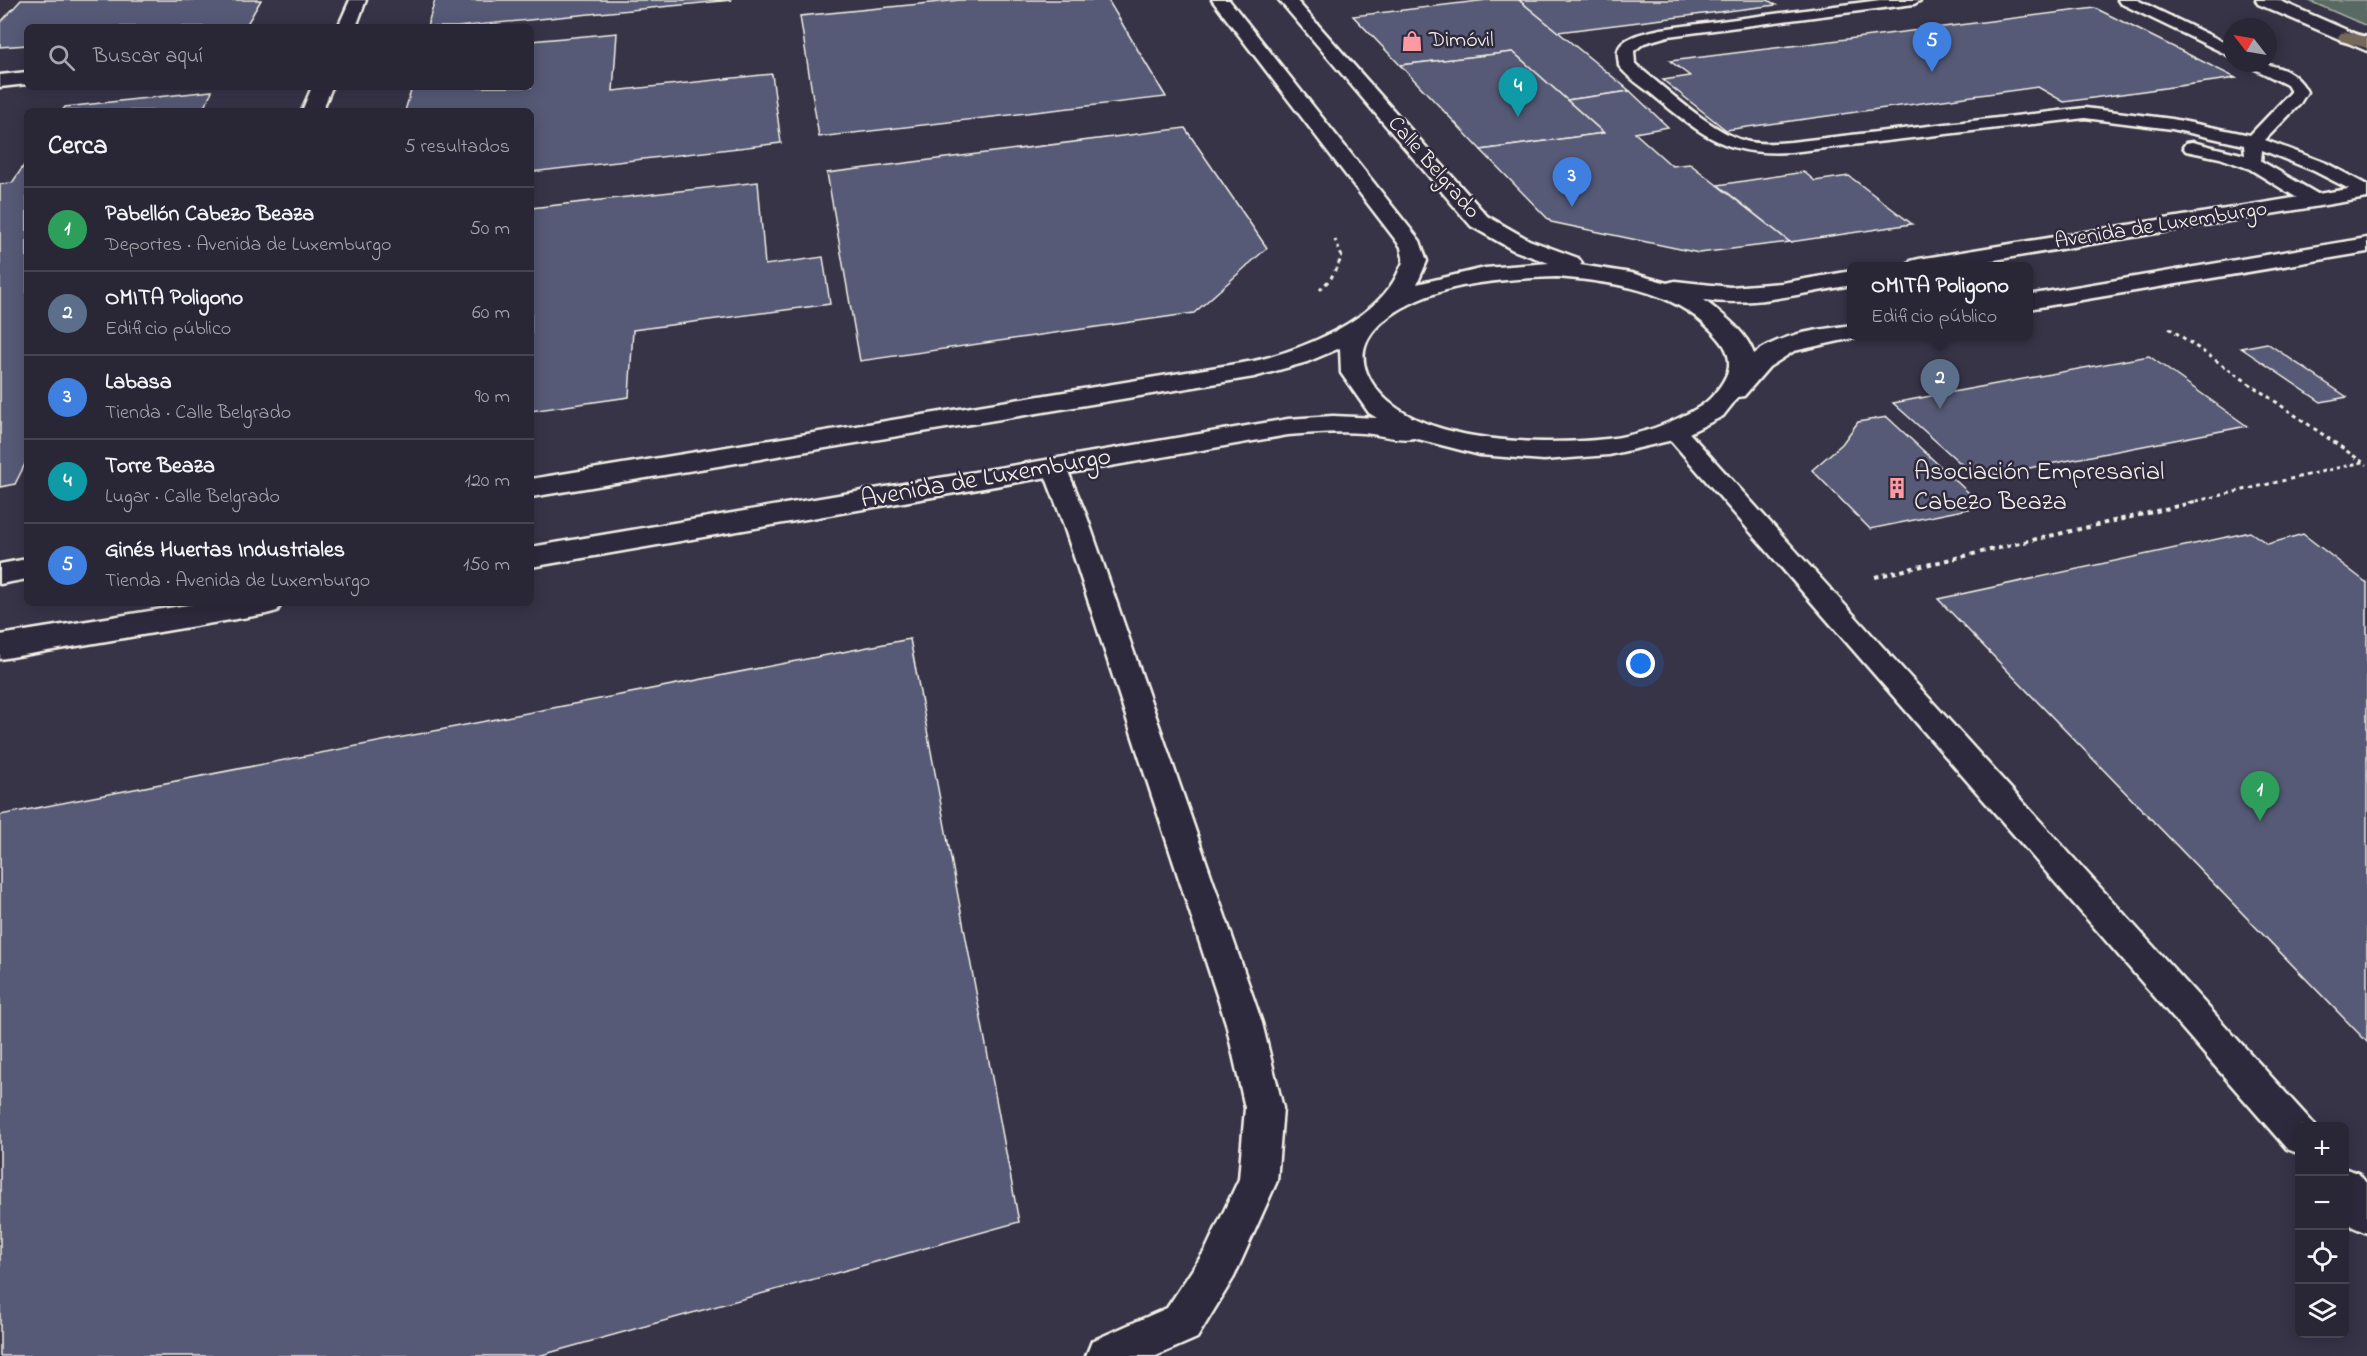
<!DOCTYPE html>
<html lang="es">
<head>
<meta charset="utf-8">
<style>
  body { margin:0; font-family:"Indie Flower",sans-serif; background:#312f3e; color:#f1f3f6 }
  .controls { position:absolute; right:18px; bottom:18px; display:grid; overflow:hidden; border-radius:9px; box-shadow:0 3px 15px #0003 }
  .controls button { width:54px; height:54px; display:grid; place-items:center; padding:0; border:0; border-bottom:2px solid #454451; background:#292736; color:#f1f3f6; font:30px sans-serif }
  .compass { position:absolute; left:2223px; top:18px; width:54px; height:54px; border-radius:50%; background:#292736; box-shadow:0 3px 15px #0003; rotate:301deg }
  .you { position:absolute; left:1641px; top:664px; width:21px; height:21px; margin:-15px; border:4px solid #fff; border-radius:50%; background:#1a73e8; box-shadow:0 0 0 9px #1a73e833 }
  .badge { display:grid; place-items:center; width:39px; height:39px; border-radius:50%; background:#ff9aa2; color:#fff; font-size:20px; font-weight:700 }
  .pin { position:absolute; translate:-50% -50px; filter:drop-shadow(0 2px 3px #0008) }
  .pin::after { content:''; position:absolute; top:32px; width:21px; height:18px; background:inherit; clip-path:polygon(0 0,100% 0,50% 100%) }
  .popup { position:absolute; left:1847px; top:262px; width:186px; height:78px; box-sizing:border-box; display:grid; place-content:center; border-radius:9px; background:#292736; filter:drop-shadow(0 2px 4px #0005); font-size:20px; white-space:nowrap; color:#a5a5ad }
  .popup b { font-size:22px; color:#f1f3f6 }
  .popup::after { content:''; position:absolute; left:50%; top:100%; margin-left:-12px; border:12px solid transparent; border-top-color:#292736 }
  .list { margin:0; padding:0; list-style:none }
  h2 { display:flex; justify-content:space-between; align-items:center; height:78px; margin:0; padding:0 24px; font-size:26px }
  h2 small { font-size:20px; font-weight:400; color:#a5a5ad }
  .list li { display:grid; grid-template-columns:39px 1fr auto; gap:18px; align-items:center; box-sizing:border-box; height:84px; padding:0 24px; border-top:2px solid #454451 }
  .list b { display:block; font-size:22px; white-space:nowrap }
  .list p { margin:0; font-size:20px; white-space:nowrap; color:#a5a5ad }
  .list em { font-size:20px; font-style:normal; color:#a5a5ad }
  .icon { flex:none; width:33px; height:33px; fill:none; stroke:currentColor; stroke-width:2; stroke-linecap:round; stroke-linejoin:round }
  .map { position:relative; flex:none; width:2367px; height:1356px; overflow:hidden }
  .search { position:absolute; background:#292736; box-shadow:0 3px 15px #0003; left:24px; top:24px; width:510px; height:66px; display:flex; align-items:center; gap:15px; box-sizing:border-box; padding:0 21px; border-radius:9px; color:#a5a5ad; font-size:22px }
  .panel { position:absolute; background:#292736; box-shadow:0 3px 15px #0003; left:24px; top:108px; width:510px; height:498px; border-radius:9px }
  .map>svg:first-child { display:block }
  .green { fill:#586a63; stroke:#a6aea6; stroke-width:1.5 }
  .building { fill:#565a76; stroke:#f4f1e8; stroke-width:1.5 }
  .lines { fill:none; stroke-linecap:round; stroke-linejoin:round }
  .lane-casing { stroke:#f4f1e8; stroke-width:5 }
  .street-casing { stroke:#f4f1e8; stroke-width:5 }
  .secondary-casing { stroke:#f4f1e8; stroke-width:5 }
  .highway-casing { stroke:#f4f1e8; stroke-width:5 }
  .path-far1 { stroke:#f4f1e8; stroke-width:3; stroke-dasharray:4 4; stroke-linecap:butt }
  .path { stroke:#f4f1e8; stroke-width:4; stroke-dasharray:4.5 4.5; stroke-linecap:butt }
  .lane { fill:#2f2a3d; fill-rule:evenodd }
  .street { fill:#2f2a3d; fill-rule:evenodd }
  .secondary { fill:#2f2a3d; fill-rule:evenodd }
  .highway { fill:#76695c; fill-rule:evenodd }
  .labels { text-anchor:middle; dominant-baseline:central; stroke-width:5; stroke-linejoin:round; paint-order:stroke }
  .far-poi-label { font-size:22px; fill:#f4f1e8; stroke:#2f2a3d; text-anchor:start }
  .far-street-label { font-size:22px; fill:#f4f1e8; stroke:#2f2a3d }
  .poi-label { font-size:26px; fill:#f4f1e8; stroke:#2f2a3d; text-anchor:start }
  .street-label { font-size:26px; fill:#f4f1e8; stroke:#2f2a3d }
</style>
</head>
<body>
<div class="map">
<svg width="2367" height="1356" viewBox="0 0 2367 1356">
  <rect width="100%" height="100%" fill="#373448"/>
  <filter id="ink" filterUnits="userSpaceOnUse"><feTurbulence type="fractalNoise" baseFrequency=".0167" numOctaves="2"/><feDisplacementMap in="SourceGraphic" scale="12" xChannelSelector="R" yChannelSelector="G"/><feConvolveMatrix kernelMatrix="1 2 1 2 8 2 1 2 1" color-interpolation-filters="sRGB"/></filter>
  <g filter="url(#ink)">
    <!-- green -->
    <polygon class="green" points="2307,0 2367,0 2367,26"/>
    <!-- building -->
    <g class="building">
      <polygon points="21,0 261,0 247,24 214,27 27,27 27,45 0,47 0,23"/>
      <polygon points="435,0 732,0 457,27 427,27"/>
      <polygon points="960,0 1108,0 1166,97 819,137 800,16"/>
      <polygon points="1487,0 1519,0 1630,91 1567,100 1513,52 1400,65 1353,16"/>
      <polygon points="1519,0 1768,0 1776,5 1558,32"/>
      <polygon points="2095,8 2236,78 2064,102 2038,87 1726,130 1663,80 1690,76 1670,61"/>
      <polygon points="617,33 613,91 772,74 781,143 531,172 531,111 405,111 412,87 531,87 531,41"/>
      <polygon points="1513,52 1567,100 1604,133 1481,150 1400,65"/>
      <polygon points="212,91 202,111 62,111 65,107"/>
      <polygon points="1630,91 1668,127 1635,133 1672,166 1690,164 1790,242 1699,253 1551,222 1481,150 1604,133 1567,100"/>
      <polygon points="1185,128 1267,248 1194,313 860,361 827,173"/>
      <polygon points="27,161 27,460 15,484 0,487 0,184 12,183"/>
      <polygon points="1804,172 1815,181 1849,176 1912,224 1790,242 1718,185"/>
      <polygon points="758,182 765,265 823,257 830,304 633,330 629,397 531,411 531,208"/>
      <polygon points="2267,343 2347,397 2321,402 2241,348"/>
      <polygon points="2149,356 2247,426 1977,478 1893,403"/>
      <polygon points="1887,417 1983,506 1870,529 1812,470 1842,444 1858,422"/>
      <polygon points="2250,532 2268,544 2303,534 2367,583 2367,1042 1938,599"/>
      <polygon points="910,639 1019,1222 538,1356 0,1356 0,815"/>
    </g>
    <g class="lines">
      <defs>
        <g id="lane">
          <path d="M1880,0H1921L1914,4L1668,36L1644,43L1634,51L1635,64C1664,87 1710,131 1745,141C1759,145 1776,143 1791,142L2085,108L2172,119L2250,135L2291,92L2287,85L2249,66L2247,63C2271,63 2296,69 2307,92L2299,105L2265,140L2326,163L2367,185V198L2314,171L2262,150L2261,161L2321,196L2323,200L2321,204H2307L2250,169L2220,158L2186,151L2183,147L2186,143L2192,142L2245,155L2244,145L2172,129L2085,118L1791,152C1725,156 1703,136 1654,96C1643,87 1628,78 1619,66C1619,62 1617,55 1618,51C1621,36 1649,32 1661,29Z"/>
          <polygon points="2118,0 2137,0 2232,46 2232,57 2120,3"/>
          <polygon points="1675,424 1683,426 2313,1123 2315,1126 2300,1126 2300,1154 2287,1149 1667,436 1663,431 1667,426"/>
          <polygon points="1054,459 1063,462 1066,467 1087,517 1262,1023 1283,1108 1277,1181 1234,1277 1197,1338 1156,1356 1086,1356 1092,1341 1167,1308 1206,1249 1239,1179 1245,1108 1226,1023 1061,517 1042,467 1045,462"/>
          <polygon points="2344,1168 2358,1173 2367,1184 2367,1233 2353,1227 2344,1217"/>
        </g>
        <g id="street">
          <polygon points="350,0 366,0 356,27 338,27"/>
          <polygon points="2256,0 2278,0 2367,39 2367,51 2258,4"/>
          <polygon points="27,72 27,84 0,87 0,75"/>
          <polygon points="312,87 332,87 322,111 302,111"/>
        </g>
        <g id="secondary">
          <path d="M1212,0H1229L1420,241L1427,261L1417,284L1485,268L1549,263L1513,250L1471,226L1279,0H1296L1487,216L1529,240L1578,258L1582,263L1580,265L1631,273L1667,283L1675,281L1730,287L1782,283L1852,271V285C1803,293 1753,307 1704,300C1722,314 1746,331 1754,354C1782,333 1818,330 1852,325V336H1862L1794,351L1769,367L1744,396L1738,397L1723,416L1677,439L1609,455L1544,460L1480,455L1414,438C1399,441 1378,434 1363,433C1338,431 1313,433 1288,435L531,567V547L1288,419L1333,416L1377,418L1369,413L1341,373L1340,348L1307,362L1254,377L531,497V479L1254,361C1302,350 1377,320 1398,273C1399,270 1403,264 1403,261C1404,257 1401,251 1401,247ZM1557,277C1613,282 1671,289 1712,331C1722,342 1730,350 1729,366C1728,379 1712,399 1701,406C1673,423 1640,435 1607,439C1541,446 1398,446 1367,373C1346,323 1427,293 1462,286C1493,280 1525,278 1557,277Z"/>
          <polygon points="2367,186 2367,198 1958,266 1907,266 1911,261 1919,259"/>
          <polygon points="2367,238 2367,252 2028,309 2028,295"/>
          <polygon points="27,559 27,579 0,584 0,564"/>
          <polygon points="200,603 282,603 277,611 266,614 0,659 0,635"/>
        </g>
        <polygon id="highway" points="2347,32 2367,37 2367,48 2341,41 2338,37 2341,33"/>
      </defs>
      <!-- lane casing -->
      <use href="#lane" class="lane-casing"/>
      <!-- street casing -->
      <use href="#street" class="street-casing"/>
      <!-- secondary casing -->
      <use href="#secondary" class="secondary-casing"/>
      <!-- highway casing -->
      <use href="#highway" class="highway-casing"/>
      <!-- path-far1 -->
      <g class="path-far1">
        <polyline points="1320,290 1331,278 1342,257 1335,240"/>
        <polyline points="2169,328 2367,465"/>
        <polyline points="2188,503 2367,461"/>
      </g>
      <!-- path -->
      <polyline class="path" points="1875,577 2195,502"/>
      <!-- lane -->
      <use href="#lane" class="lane"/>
      <!-- street -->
      <use href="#street" class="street"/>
      <!-- secondary -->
      <use href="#secondary" class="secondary"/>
      <!-- highway -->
      <use href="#highway" class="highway"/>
    </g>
  </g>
  <!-- icons -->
  <defs>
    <symbol id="shop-bare" viewBox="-9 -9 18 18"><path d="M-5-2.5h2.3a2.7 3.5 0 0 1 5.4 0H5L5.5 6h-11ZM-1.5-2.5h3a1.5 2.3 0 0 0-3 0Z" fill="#ff9aa2" stroke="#2f2a3d" stroke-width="2.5" paint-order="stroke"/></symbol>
    <symbol id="building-bare" viewBox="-9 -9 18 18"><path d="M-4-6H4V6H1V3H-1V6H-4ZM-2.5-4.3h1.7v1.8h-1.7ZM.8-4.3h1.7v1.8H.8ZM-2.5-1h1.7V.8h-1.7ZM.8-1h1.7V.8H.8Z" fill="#ff9aa2" stroke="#2f2a3d" stroke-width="2.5" paint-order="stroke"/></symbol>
  </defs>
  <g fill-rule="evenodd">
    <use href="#shop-bare" x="1397" y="26" width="30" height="30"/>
    <use href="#building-bare" x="1882" y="473" width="30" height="30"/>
  </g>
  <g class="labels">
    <!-- far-poi labels -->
    <g class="far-poi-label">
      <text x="1429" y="41">Dimóvil</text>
    </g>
    <!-- far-street labels -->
    <g class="far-street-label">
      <text transform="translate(1433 168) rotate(49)">Calle Belgrado</text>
      <text transform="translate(2161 226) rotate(-9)">Avenida de Luxemburgo</text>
    </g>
    <!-- poi labels -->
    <g class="poi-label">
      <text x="1914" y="473">Asociación Empresarial<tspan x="1914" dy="30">Cabezo Beaza</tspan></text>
    </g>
    <!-- street labels -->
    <g class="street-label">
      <text transform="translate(986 479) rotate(-10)">Avenida de Luxemburgo</text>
    </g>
  </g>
</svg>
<div class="controls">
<button>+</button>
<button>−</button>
<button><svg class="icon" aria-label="locate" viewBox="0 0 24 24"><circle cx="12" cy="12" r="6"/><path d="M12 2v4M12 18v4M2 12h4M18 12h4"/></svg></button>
<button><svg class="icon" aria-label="layers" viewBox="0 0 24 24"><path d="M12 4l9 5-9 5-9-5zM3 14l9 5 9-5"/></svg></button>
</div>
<svg class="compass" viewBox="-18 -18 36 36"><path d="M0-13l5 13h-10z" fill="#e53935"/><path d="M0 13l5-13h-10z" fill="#a5a5ad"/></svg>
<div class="you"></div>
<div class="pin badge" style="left:2260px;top:821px;background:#2e9e5b">1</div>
<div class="pin badge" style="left:1940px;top:409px;background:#5c6f8a">2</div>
<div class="popup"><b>OMITA Poligono</b>Edificio público</div>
<div class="pin badge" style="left:1572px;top:207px;background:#3f7fe0">3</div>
<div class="pin badge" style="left:1518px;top:117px;background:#0f9aa8">4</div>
<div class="pin badge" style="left:1932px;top:72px;background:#3f7fe0">5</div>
<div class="search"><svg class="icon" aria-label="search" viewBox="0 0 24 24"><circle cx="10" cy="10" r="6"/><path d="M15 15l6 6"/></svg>Buscar aquí</div>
<section class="panel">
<h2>Cerca<small>5 resultados</small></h2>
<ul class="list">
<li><span class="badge" style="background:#2e9e5b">1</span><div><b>Pabellón Cabezo Beaza</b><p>Deportes · Avenida de Luxemburgo</p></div><em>50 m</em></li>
<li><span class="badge" style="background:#5c6f8a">2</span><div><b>OMITA Poligono</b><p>Edificio público</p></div><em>60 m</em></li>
<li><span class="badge" style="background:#3f7fe0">3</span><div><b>Labasa</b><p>Tienda · Calle Belgrado</p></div><em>90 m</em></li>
<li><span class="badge" style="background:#0f9aa8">4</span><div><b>Torre Beaza</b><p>Lugar · Calle Belgrado</p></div><em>120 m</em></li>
<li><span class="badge" style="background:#3f7fe0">5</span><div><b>Ginés Huertas Industriales</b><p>Tienda · Avenida de Luxemburgo</p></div><em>150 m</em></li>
</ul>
</section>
</div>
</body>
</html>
